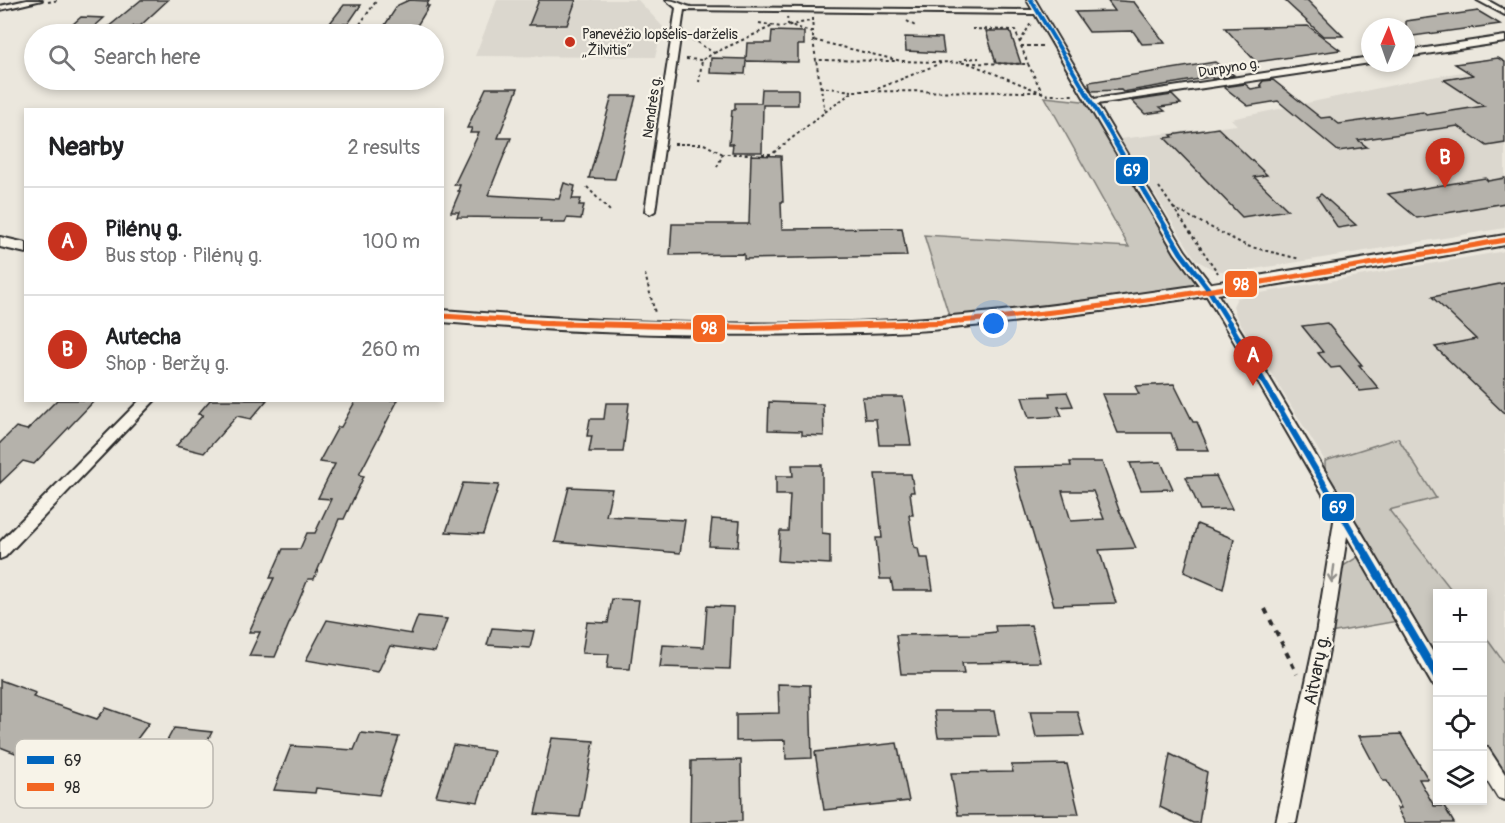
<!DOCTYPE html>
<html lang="en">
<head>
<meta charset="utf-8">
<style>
  body { margin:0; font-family:Pangolin,sans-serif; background:#f2f2f2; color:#202124 }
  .controls { position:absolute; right:18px; bottom:18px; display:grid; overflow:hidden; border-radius:0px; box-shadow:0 3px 9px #0003 }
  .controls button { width:54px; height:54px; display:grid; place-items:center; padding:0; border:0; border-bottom:2px solid #e0e0e0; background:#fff; color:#202124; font:30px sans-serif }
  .compass { position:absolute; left:1361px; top:18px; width:54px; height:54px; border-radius:50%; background:#fff; box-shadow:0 3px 9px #0003; rotate:2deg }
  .you { position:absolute; left:994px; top:324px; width:21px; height:21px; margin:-15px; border:4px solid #fff; border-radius:50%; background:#1a73e8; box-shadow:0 0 0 9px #1a73e833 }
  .badge { display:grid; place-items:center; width:39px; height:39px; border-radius:50%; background:#c8321e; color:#fff; font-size:20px; font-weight:700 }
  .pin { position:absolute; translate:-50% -50px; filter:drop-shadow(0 2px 3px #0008) }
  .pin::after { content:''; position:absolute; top:32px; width:21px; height:18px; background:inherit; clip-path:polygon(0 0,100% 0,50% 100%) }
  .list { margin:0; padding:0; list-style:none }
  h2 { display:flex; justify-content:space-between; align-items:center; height:78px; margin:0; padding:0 24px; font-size:26px }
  h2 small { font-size:20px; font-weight:400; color:#757577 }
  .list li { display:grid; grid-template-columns:39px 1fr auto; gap:18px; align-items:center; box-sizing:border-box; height:108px; padding:0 24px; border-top:2px solid #e0e0e0 }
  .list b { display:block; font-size:22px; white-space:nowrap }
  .list p { margin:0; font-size:20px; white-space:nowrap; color:#757577 }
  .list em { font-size:20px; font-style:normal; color:#757577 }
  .icon { flex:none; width:33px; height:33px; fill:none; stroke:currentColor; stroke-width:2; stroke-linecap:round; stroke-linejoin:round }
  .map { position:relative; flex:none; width:1505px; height:823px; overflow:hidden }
  .search { position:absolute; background:#fff; box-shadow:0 3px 9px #0003; left:24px; top:24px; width:420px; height:66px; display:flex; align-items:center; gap:15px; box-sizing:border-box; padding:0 21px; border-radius:33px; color:#757577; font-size:22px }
  .panel { position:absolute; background:#fff; box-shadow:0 3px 9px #0003; left:24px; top:108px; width:420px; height:294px; border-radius:0px }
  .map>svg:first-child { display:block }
  .built { fill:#dbd7ce }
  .green { fill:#cbc8bf; stroke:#7b7a75; stroke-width:1.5 }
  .building { fill:#b5b2ab; stroke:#2b2b2b; stroke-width:1.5; fill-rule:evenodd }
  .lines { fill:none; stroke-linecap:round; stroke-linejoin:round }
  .street-casing { stroke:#2b2b2b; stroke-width:4 }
  .secondary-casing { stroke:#2b2b2b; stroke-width:4 }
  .path-far1 { stroke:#2b2b2b; stroke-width:2; stroke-dasharray:3 3; stroke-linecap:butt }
  .path { stroke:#2b2b2b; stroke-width:4; stroke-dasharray:6 6; stroke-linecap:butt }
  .street { fill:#f7f3e8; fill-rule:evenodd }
  .secondary { fill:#f7f3e8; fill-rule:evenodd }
  .bus-1-far3-casing { stroke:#f7f3e8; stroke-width:7 }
  .bus-1-far2-casing { stroke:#f7f3e8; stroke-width:9 }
  .bus-1-far1-casing { stroke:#f7f3e8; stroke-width:10 }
  .bus-1-casing { stroke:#f7f3e8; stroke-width:12 }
  .bus-2-far1-casing { stroke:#f7f3e8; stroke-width:9 }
  .bus-2-casing { stroke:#f7f3e8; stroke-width:10 }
  .bus-1-far3 { stroke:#0065bd; stroke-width:4 }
  .bus-1-far2 { stroke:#0065bd; stroke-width:5 }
  .bus-1-far1 { stroke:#0065bd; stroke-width:6 }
  .bus-1 { stroke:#0065bd; stroke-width:8 }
  .bus-2-far1 { stroke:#f26522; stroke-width:5 }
  .bus-2 { stroke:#f26522; stroke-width:6 }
  .oneway { stroke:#918f8a }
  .poi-dot { fill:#c8321e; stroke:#f7f3e8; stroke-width:2 }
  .labels { text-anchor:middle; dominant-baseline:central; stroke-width:4.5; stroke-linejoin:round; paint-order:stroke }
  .far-poi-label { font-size:14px; fill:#2b2b2b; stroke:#f7f3e8; text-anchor:start }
  .far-street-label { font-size:14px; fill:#2b2b2b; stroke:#f7f3e8 }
  .near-street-label { font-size:18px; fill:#2b2b2b; stroke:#f7f3e8 }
  .key { fill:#f7f3e8; stroke:#bab7af; stroke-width:1.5 }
  .key-label { font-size:16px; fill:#2b2b2b }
  .line-badge { stroke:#f7f3e8; stroke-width:2 }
  .badge-label { font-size:16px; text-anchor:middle; font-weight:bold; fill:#fff }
</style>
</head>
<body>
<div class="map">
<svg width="1505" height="823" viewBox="0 0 1505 823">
  <rect width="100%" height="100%" fill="#ebe7dd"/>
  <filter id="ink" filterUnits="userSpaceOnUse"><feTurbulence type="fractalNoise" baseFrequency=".0167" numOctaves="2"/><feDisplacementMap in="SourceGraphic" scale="12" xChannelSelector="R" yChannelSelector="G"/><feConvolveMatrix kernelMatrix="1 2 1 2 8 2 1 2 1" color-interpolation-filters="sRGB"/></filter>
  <g filter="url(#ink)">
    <!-- built -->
    <g class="built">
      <polygon points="497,0 638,0 663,27 655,57 475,56"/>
      <polygon points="1505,65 1505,228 1231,273 1212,269 1196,260 1120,139 1237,125 1231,119 1432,77"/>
      <polygon points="1505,251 1505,664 1483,632 1482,594 1454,593 1389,510 1398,439 1325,461 1237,318 1233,306 1237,298 1255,294"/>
    </g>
    <!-- green -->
    <g class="green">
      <polygon points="1045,97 1091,102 1209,290 951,322 924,235 1129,247"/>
      <polygon points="1398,438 1436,498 1389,510 1454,593 1438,594 1437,678 1403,620 1324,634 1340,568 1369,550 1325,469 1325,461"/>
      <polygon points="1482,632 1505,664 1505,791 1483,754"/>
    </g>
    <!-- building -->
    <g class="building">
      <polygon points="141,0 168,0 140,26 134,26 131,28 107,28"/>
      <polygon points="409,0 429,1 426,6 429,6 412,34 379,34 398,5"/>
      <polygon points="539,0 576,0 567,25 529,25"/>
      <polygon points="1107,0 1134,2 1165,43 1142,44 1133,31 1089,32 1075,12 1115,11"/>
      <polygon points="1284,0 1307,0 1343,36 1323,36"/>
      <polygon points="344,5 361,5 348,24 330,23"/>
      <polygon points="1478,11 1500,24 1406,37 1406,21"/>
      <polygon points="81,17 104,18 87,33 64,32"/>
      <polygon points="1308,26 1340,50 1256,62 1225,28"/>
      <polygon points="772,31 804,32 804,45 798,45 798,62 746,61 745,74 710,73 711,58 746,59 747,43 771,43"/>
      <polygon points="986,31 1010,31 1021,64 996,63"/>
      <polygon points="905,37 942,38 944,53 906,51"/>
      <polygon points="1498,58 1505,62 1505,143 1487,146 1458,126 1358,140 1367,147 1338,151 1278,101 1248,106 1224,87 1245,84 1251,89 1262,87 1260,85 1263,81 1273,80 1321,118 1330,117 1339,124 1423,112 1426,115 1484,106 1444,80 1473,75 1455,64"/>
      <polygon points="1215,62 1234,75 1213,79 1211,77 1123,92 1121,90 1092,91 1090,88 1089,82"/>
      <polygon points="486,88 518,88 498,138 511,138 488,195 559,199 564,183 575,186 572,199 581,199 579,205 584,205 581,219 567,218 565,223 551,223 552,221 540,221 541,218 457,217 459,212 451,212 460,191 458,191 460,185 454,185 479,133 470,133 472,128 467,128"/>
      <polygon points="762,89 798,89 798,105 763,105 762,152 732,152 733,144 729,144 732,110 735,110 735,103 761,103"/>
      <polygon points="1172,95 1181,104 1160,107 1165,111 1145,114 1132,101"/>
      <polygon points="612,96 636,96 615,179 589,178"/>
      <polygon points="1218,128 1267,175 1254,177 1288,210 1242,217 1165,138 1173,137 1171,135"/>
      <polygon points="751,155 781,156 783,202 781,202 782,229 902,228 907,256 744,259 744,254 670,255 672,224 749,224"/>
      <polygon points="1485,178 1488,181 1505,178 1505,203 1417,218 1388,194"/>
      <polygon points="1321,194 1356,225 1338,228 1317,197"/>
      <polygon points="1505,283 1505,414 1435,347 1476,339 1432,297"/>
      <polygon points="1327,323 1362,365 1359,365 1379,389 1360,391 1340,367 1331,368 1318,353 1323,352 1302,326"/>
      <polygon points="1174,384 1193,422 1197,422 1209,450 1177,450 1171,433 1118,433 1102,394 1139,394 1135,386"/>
      <polygon points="1067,392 1073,406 1058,407 1062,416 1029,418 1022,397 1050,396 1049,393"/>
      <polygon points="862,397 903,397 911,445 879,445 876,419 865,419"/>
      <polygon points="57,400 95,400 34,464 23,461 0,483 0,443 16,427 27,430"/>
      <polygon points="210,400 267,400 251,419 237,416 204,453 176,446 203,415 198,414"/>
      <polygon points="356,400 398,400 359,475 364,476 344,519 339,519 314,579 308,579 275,657 249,656 260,632 249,632 274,578 270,578 283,549 300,549 307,533 315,533 331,499 318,498 335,464 319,462 338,427 341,427"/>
      <polygon points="769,402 823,404 824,436 802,435 802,431 768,430"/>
      <polygon points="606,403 629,403 623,452 589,452 592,436 587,436 590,419 604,419"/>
      <path d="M1070,462H1102L1119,510L1136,548L1099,550L1116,603L1054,605L1013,467L1071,466ZM1062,491H1093L1104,519L1071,521Z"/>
      <polygon points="1161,462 1173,489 1141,490 1130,463"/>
      <polygon points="792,465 822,465 822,533 830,534 830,564 778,561 780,531 788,531 790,495 776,495 776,476 793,476"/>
      <polygon points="875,474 911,474 914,492 910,492 913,515 909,515 914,547 918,548 920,558 928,558 933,590 893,590 891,579 880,579 876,538 882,538"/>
      <polygon points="1216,476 1232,509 1200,510 1186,477"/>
      <polygon points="463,483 499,485 483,534 446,532"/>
      <polygon points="569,487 612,489 606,516 685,520 680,553 555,542"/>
      <polygon points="712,519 740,521 738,547 709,546"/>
      <polygon points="1197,524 1234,539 1223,589 1184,572"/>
      <polygon points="612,599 639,600 630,669 607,668 609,654 582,653 587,622 608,623"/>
      <polygon points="707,606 733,607 730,669 660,667 663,645 704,647"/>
      <polygon points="418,616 447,619 435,652 390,646 378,672 306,660 327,620 411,634"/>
      <polygon points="1031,625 1040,662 962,663 964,674 901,674 896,635 976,634 996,632 995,626"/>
      <polygon points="492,628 534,631 530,648 487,645"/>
      <polygon points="0,680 36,693 33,697 97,719 106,708 149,723 107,779 49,757 44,764 0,747"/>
      <polygon points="778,684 810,685 812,758 786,759 785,740 736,741 736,714 779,713"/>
      <polygon points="934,711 994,711 999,736 938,737"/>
      <polygon points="1030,711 1077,711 1084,736 1036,737"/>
      <polygon points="174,728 212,732 187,781 148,776"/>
      <polygon points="361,733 399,737 379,795 316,788 315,793 274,790 291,746 354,750"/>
      <polygon points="1401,734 1428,779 1419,779 1434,806 1444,806 1454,823 1405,823 1397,808 1401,808 1387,781 1383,781 1359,736"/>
      <polygon points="552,738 594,741 580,817 535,814"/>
      <polygon points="897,743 909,801 824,810 815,752"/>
      <polygon points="453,745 494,751 478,802 436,796"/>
      <polygon points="1170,754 1207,772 1199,823 1193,823 1160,807"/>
      <polygon points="741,760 742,821 690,823 691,761"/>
      <polygon points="1067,764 1079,814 958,815 951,773 1013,772 1011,765"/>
    </g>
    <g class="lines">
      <defs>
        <g id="street">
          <polygon points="27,0 42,0 0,10 0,6"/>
          <path d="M666,0C676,0 682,5 691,7L1033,10L1027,0H1035L1094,99L1370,57V63L1097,104L1185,251L1213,287L1257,357L1438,661V686L1432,684L1347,536L1332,634L1296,823H1276L1316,634L1335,515L1247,363L1205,293L1175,253L1035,14L684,10L655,211L650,214L645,211L676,8Z"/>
          <polygon points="1477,0 1487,0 1505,10 1505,15"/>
          <polygon points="1505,36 1505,42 1406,57 1406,51"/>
          <polygon points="140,400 155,400 5,557 0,559 0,542"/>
          <polygon points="1482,745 1488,748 1505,774 1505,800 1498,798 1482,772"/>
        </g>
        <g id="secondary">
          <path d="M1505,235V245C1322,277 1138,311 952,328C904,333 856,333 808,334C686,337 564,332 442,322V310C608,323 786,330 952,316C1138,299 1322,265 1505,235Z"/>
          <polygon points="0,237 26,243 26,253 0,247"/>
        </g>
      </defs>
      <!-- street casing -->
      <use href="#street" class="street-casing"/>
      <!-- secondary casing -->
      <use href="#secondary" class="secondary-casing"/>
      <!-- path-far1 -->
      <g class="path-far1">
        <polyline points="48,2 59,0"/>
        <polyline points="787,17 788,24 813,33 813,40 901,61 968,63 1048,95 1073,95"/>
        <polyline points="812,18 813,32"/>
        <polyline points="907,21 915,26"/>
        <polyline points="759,23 781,27 810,21"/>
        <polyline points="972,29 1015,30 1028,64"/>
        <polyline points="353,34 377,0"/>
        <polyline points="687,36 714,53 702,60"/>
        <polyline points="813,40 816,60 895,61"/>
        <polyline points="1020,42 1031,23"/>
        <polyline points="1021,46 1043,46"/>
        <polyline points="714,53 773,26"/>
        <polyline points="686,59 702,60 699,82"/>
        <polyline points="960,62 964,59 979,58"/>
        <polyline points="820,87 852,91"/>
        <polyline points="872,91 941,63"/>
        <polyline points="825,112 854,91 1042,92 1028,64 969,63"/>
        <polyline points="674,144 704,144 723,154"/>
        <polyline points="762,154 772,154 825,112 816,60"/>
        <polyline points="717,167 723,154 752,154"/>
        <polyline points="587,187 610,211"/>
        <polyline points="1159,187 1218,273"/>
        <polyline points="1173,208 1247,246 1300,259"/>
        <polyline points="645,274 655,313"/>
      </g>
      <!-- path -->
      <polyline class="path" points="1265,609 1297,674"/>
      <!-- street -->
      <use href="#street" class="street"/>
      <!-- secondary -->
      <use href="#secondary" class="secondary"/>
      <defs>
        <polyline id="bus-1-far3" points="1031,0 1117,145"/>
        <polyline id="bus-1-far2" points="1116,144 1181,253 1209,290 1230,324"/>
        <polyline id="bus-1-far1" points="1229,323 1361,547"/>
        <polyline id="bus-1" points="1361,546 1438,678"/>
        <g id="bus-2-far1">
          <polyline points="442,316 569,324"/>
          <path d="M915,324C1111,313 1312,273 1505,240"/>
        </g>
        <polyline id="bus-2" points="540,323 752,328 940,323"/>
      </defs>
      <!-- bus-1-far3 casing -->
      <use href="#bus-1-far3" class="bus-1-far3-casing"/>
      <!-- bus-1-far2 casing -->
      <use href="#bus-1-far2" class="bus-1-far2-casing"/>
      <!-- bus-1-far1 casing -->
      <use href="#bus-1-far1" class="bus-1-far1-casing"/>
      <!-- bus-1 casing -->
      <use href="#bus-1" class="bus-1-casing"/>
      <!-- bus-2-far1 casing -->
      <use href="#bus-2-far1" class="bus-2-far1-casing"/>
      <!-- bus-2 casing -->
      <use href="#bus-2" class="bus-2-casing"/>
      <!-- bus-1-far3 -->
      <use href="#bus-1-far3" class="bus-1-far3"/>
      <!-- bus-1-far2 -->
      <use href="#bus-1-far2" class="bus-1-far2"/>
      <!-- bus-1-far1 -->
      <use href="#bus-1-far1" class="bus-1-far1"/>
      <!-- bus-1 -->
      <use href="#bus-1" class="bus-1"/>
      <!-- bus-2-far1 -->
      <use href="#bus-2-far1" class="bus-2-far1"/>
      <!-- bus-2 -->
      <use href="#bus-2" class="bus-2"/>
    </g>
    <!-- one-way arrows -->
    <defs><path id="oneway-shaft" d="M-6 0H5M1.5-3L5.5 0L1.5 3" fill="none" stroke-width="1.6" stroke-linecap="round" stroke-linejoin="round" transform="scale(1.5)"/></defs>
    <use class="oneway" href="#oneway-shaft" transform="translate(1333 574) rotate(98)"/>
  </g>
  <!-- markers -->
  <circle class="poi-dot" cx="570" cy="42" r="6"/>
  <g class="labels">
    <!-- far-poi labels -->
    <g class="far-poi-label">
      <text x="582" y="34">Panevėžio lopšelis-darželis<tspan x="582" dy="16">„Žilvitis“</tspan></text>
    </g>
    <!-- far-street labels -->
    <g class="far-street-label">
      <text transform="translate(1229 68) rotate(-9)">Durpyno g.</text>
      <text transform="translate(652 107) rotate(-82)">Nendrės g.</text>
    </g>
    <!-- near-street labels -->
    <g class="near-street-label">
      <text transform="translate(1317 670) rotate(-79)">Aitvarų g.</text>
    </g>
  </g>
  <!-- legend -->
  <rect x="15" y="739" width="198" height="69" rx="9" class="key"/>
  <rect x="27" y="756" width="27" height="8" fill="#0065bd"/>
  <rect x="27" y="783" width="27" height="8" fill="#f26522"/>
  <g class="key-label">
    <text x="64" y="766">69</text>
    <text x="64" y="793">98</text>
  </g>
  <g class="line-badge">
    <rect x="1115" y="156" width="34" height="29" rx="6" fill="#0065bd"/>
    <rect x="1224" y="270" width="34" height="28" rx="6" fill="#f26522"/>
    <rect x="692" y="314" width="34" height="29" rx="6" fill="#f26522"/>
    <rect x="1321" y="493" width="34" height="29" rx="6" fill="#0065bd"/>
  </g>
  <g class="badge-label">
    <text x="1132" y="176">69</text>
    <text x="1241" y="290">98</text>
    <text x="709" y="334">98</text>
    <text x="1338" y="513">69</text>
  </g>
</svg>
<div class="controls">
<button>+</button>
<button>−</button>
<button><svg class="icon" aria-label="locate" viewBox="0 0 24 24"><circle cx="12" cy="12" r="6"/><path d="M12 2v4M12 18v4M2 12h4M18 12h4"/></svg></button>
<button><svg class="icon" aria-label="layers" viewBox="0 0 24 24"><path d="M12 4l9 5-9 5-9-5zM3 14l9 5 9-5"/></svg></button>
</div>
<svg class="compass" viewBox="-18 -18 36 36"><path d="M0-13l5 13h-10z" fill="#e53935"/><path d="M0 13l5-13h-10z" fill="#757577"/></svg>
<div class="you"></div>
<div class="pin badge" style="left:1253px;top:386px">A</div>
<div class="pin badge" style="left:1445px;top:188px">B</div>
<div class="search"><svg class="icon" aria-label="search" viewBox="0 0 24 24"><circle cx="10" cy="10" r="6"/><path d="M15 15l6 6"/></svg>Search here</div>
<section class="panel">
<h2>Nearby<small>2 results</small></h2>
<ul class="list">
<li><span class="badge">A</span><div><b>Pilėnų g.</b><p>Bus stop · Pilėnų g.</p></div><em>100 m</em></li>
<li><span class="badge">B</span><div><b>Autecha</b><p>Shop · Beržų g.</p></div><em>260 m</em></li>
</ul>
</section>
</div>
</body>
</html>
